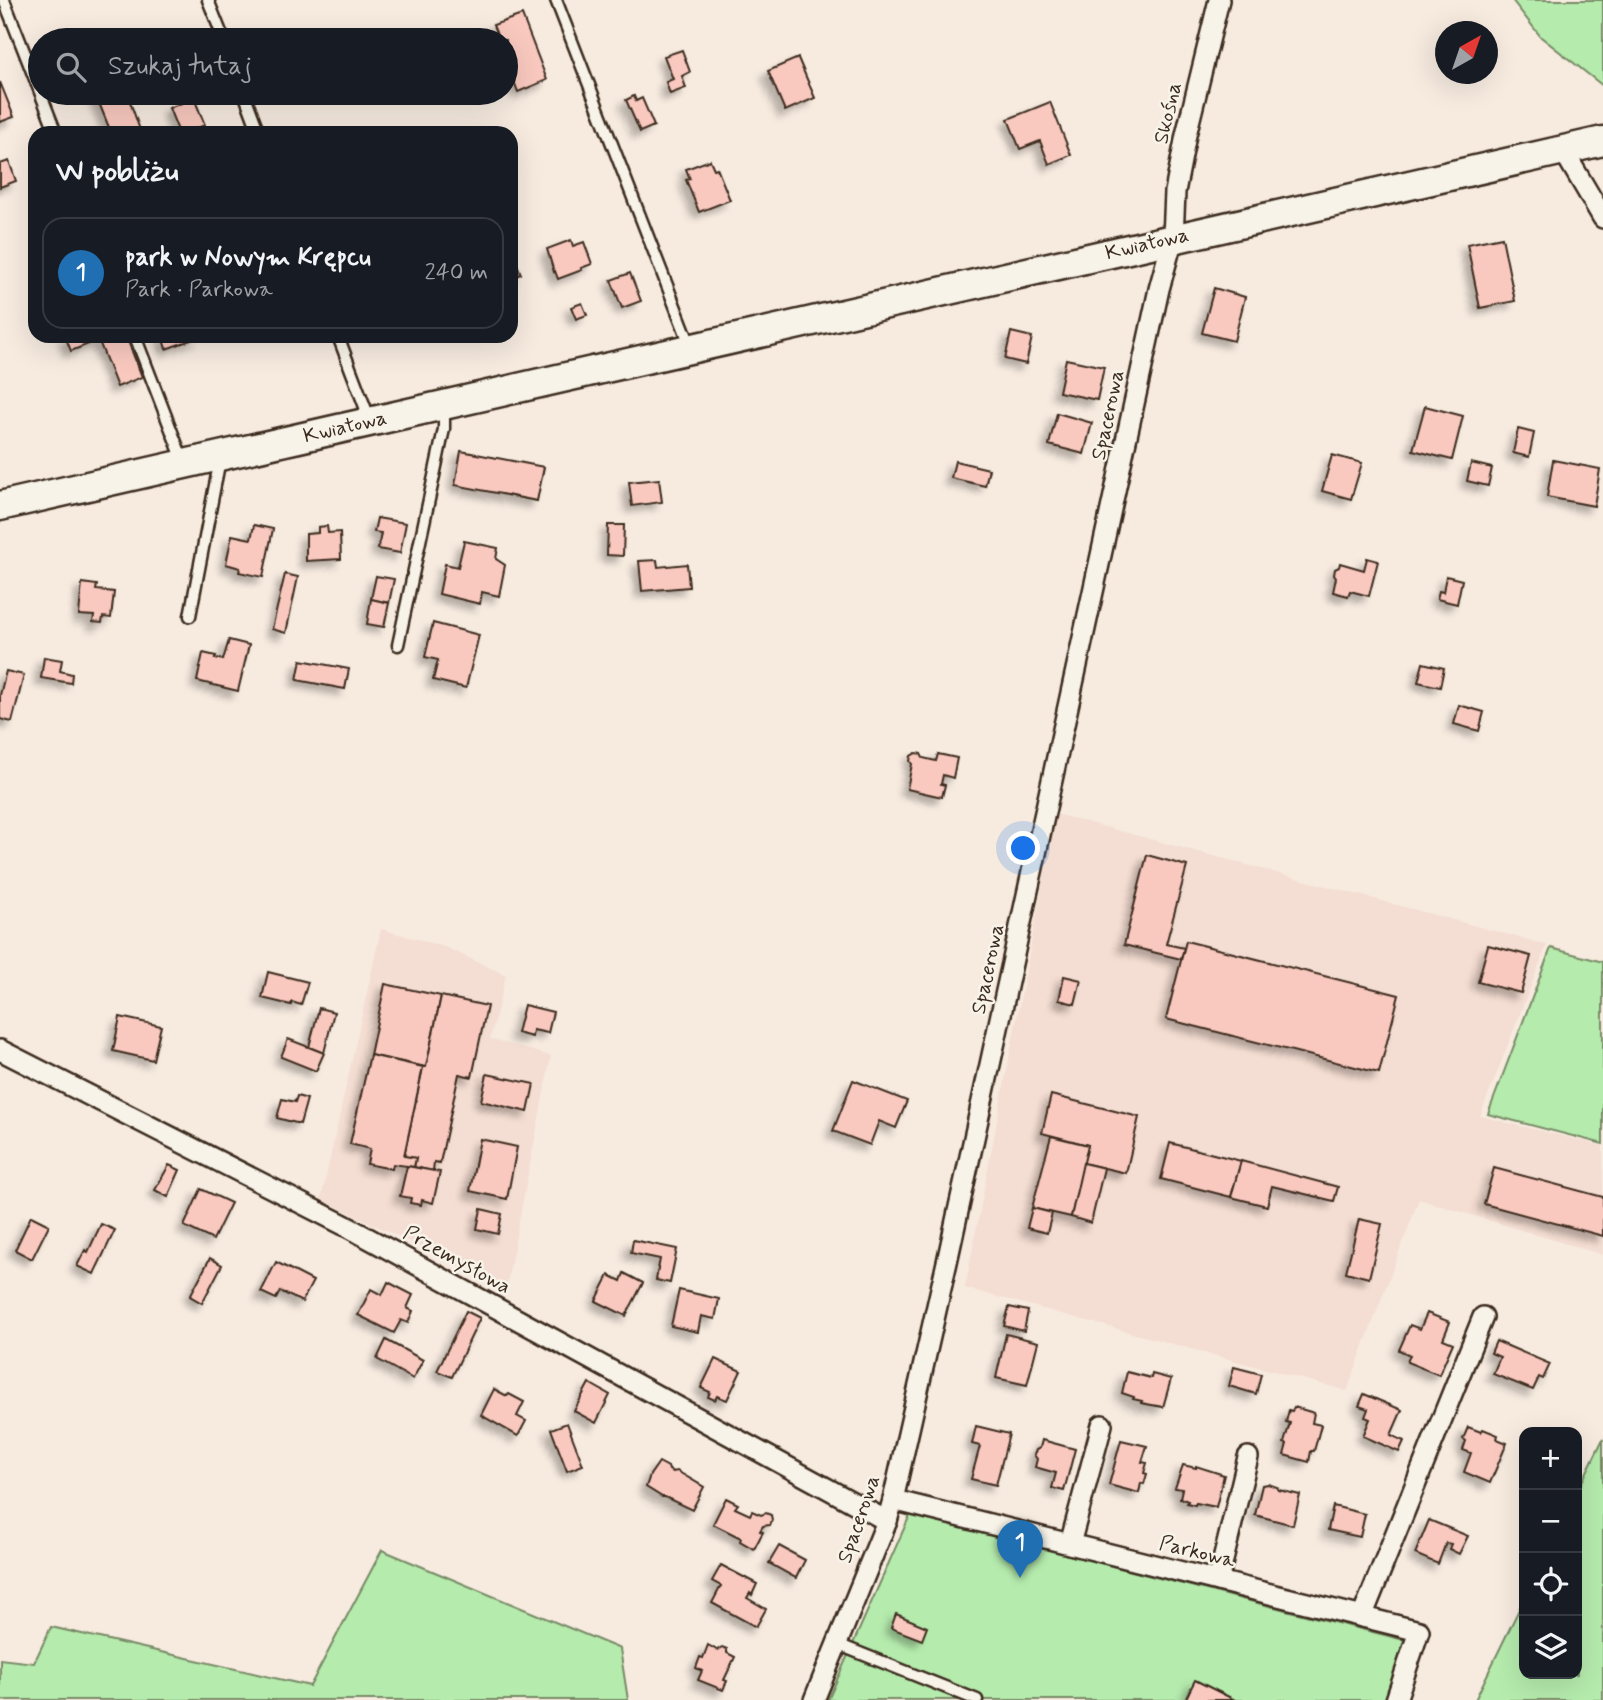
<!DOCTYPE html>
<html lang="pl">
<head>
<meta charset="utf-8">
<style>
  body { margin:0; font-family:Mynerve,sans-serif; background:#20242c; color:#f1f3f6 }
  .controls { position:absolute; right:21px; bottom:21px; display:grid; overflow:hidden; border-radius:14px; box-shadow:0 7px 28px #0002 }
  .controls button { width:63px; height:63px; display:grid; place-items:center; padding:0; border:0; border-bottom:2px solid #363941; background:#171b24; color:#f1f3f6; font:35px sans-serif }
  .compass { position:absolute; left:1435px; top:21px; width:63px; height:63px; border-radius:50%; background:#171b24; box-shadow:0 7px 28px #0002; rotate:40deg }
  .you { position:absolute; left:1024px; top:849px; width:24px; height:24px; margin:-18px; border:5px solid #fff; border-radius:50%; background:#1a73e8; box-shadow:0 0 0 10px #1a73e833 }
  .badge { display:grid; place-items:center; width:46px; height:46px; border-radius:50%; background:#1f6fb2; color:#fff; font-size:23px; font-weight:700 }
  .pin { position:absolute; translate:-50% -58px; filter:drop-shadow(0 2px 4px #0008) }
  .pin::after { content:''; position:absolute; top:37px; width:24px; height:21px; background:inherit; clip-path:polygon(0 0,100% 0,50% 100%) }
  .list { margin:0; padding:0; list-style:none }
  h2 { display:flex; justify-content:space-between; align-items:center; height:91px; margin:0; padding:0 28px; font-size:30px }
  h2 small { font-size:23px; font-weight:400; color:#9ea1a6 }
  .list li { display:grid; grid-template-columns:46px 1fr auto; gap:21px; align-items:center; box-sizing:border-box; height:112px; margin:0 14px 14px; padding:0 14px; border:2px solid #363941; border-radius:21px }
  .list b { display:block; font-size:26px; white-space:nowrap }
  .list p { margin:0; font-size:23px; white-space:nowrap; color:#9ea1a6 }
  .list em { font-size:23px; font-style:normal; color:#9ea1a6 }
  .icon { flex:none; width:38px; height:38px; fill:none; stroke:currentColor; stroke-width:2; stroke-linecap:round; stroke-linejoin:round }
  .map { position:relative; flex:none; width:1603px; height:1700px; overflow:hidden }
  .search { position:absolute; background:#171b24; box-shadow:0 7px 28px #0002; left:28px; top:28px; width:490px; height:77px; display:flex; align-items:center; gap:18px; box-sizing:border-box; padding:0 24px; border-radius:38px; color:#9ea1a6; font-size:26px }
  .panel { position:absolute; background:#171b24; box-shadow:0 7px 28px #0002; left:28px; top:126px; width:490px; height:217px; border-radius:21px }
  .map>svg:first-child { display:block }
  .built { fill:#f4ddd2 }
  .green { fill:#b5ebad; stroke:#788a66; stroke-width:2 }
  .building { fill:#f9c9bf; stroke:#3b2a1e; stroke-width:2; filter:url(#shadow) }
  .lines { fill:none; stroke-linecap:round; stroke-linejoin:round }
  .lane-casing { stroke:#3b2a1e; stroke-width:15 }
  .street-casing { stroke:#3b2a1e; stroke-width:24 }
  .secondary-casing { stroke:#3b2a1e; stroke-width:33 }
  .lane { stroke:#f7f3e8; stroke-width:10 }
  .street { stroke:#f7f3e8; stroke-width:19 }
  .secondary { stroke:#f7f3e8; stroke-width:28 }
  .labels { text-anchor:middle; dominant-baseline:central; stroke-width:5; stroke-linejoin:round; paint-order:stroke }
  .street-label { font-size:21px; fill:#3b2a1e; stroke:#f7f3e8 }
</style>
</head>
<body>
<div class="map">
<svg width="1603" height="1700" viewBox="0 0 1603 1700">
  <defs>
    <filter id="shadow"><feDropShadow dx="-6" dy="6" stdDeviation="3.5" flood-color="#0004"/></filter>
  </defs>
  <rect width="100%" height="100%" fill="#f7ebe0"/>
  <filter id="ink" filterUnits="userSpaceOnUse"><feTurbulence type="fractalNoise" baseFrequency=".0143" numOctaves="2"/><feDisplacementMap in="SourceGraphic" scale="14" xChannelSelector="R" yChannelSelector="G"/><feConvolveMatrix kernelMatrix="1 2 1 2 8 2 1 2 1" color-interpolation-filters="sRGB"/></filter>
  <g filter="url(#ink)">
    <!-- built -->
    <g class="built">
      <polygon points="1056,814 1547,945 1480,1116 1603,1146 1603,1255 1419,1199 1347,1391 965,1288"/>
      <polygon points="381,929 445,947 506,975 490,1039 551,1056 506,1288 321,1199"/>
    </g>
    <!-- green -->
    <g class="green">
      <polygon points="1512,0 1603,0 1603,86 1541,37"/>
      <polygon points="1551,948 1603,962 1603,1144 1488,1114"/>
      <polygon points="1603,1439 1603,1700 1475,1700 1524,1599 1524,1674 1577,1674 1577,1492"/>
      <polygon points="910,1515 1408,1641 1387,1700 828,1700"/>
      <polygon points="382,1550 620,1649 628,1700 0,1700 0,1659 34,1663 51,1627 310,1686"/>
    </g>
    <!-- building -->
    <g class="building">
      <polygon points="522,15 547,80 518,92 506,59 506,40 499,40 493,25"/>
      <polygon points="682,50 690,72 682,76 686,88 670,94 666,82 673,79 664,56"/>
      <polygon points="798,58 815,98 785,111 768,71"/>
      <polygon points="0,82 14,117 0,122"/>
      <polygon points="95,93 127,93 140,130 133,133 114,133 112,129 110,130"/>
      <polygon points="634,96 636,101 642,98 654,126 640,132 626,100"/>
      <polygon points="194,98 205,125 185,133 179,133 169,108"/>
      <polygon points="1050,102 1071,155 1049,164 1040,141 1020,149 1008,119"/>
      <polygon points="710,160 714,169 717,168 730,200 699,212 686,180 690,179 686,169"/>
      <polygon points="9,161 16,181 0,187 0,164"/>
      <polygon points="1502,237 1515,301 1480,308 1467,244"/>
      <polygon points="571,240 573,246 584,242 592,264 581,268 582,270 558,279 555,271 554,272 547,249"/>
      <polygon points="511,249 521,274 511,278"/>
      <polygon points="630,273 641,301 622,308 611,280"/>
      <polygon points="1214,288 1245,297 1234,341 1202,333"/>
      <polygon points="582,303 587,315 576,319 571,307"/>
      <polygon points="1011,332 1032,337 1026,364 1005,359"/>
      <polygon points="65,336 97,336 99,340 71,351"/>
      <polygon points="97,336 126,336 142,377 117,387"/>
      <polygon points="162,336 202,336 166,349"/>
      <polygon points="1066,359 1104,367 1097,400 1059,392"/>
      <polygon points="1425,406 1463,416 1452,460 1413,450"/>
      <polygon points="1057,413 1092,423 1084,454 1049,445"/>
      <polygon points="1518,429 1534,433 1529,457 1513,453"/>
      <polygon points="461,451 544,467 537,501 455,485"/>
      <polygon points="1332,455 1362,463 1351,499 1322,491"/>
      <polygon points="1553,460 1600,469 1594,506 1547,497"/>
      <polygon points="955,461 989,469 985,486 951,478"/>
      <polygon points="1471,463 1492,468 1488,486 1467,481"/>
      <polygon points="659,479 662,502 632,506 629,482"/>
      <polygon points="377,518 406,523 400,553 378,549 381,533 374,532"/>
      <polygon points="254,525 273,529 263,577 239,572 240,568 226,564 232,535 251,539"/>
      <polygon points="608,525 624,525 623,556 607,555"/>
      <polygon points="327,526 328,533 340,532 341,559 306,561 306,534 318,533 318,527"/>
      <polygon points="464,541 498,548 496,559 505,565 499,596 482,592 480,604 439,594 445,564 458,567"/>
      <polygon points="1367,558 1378,561 1369,596 1350,591 1348,596 1333,592 1336,578 1334,575 1335,569 1339,567 1340,563 1364,570"/>
      <polygon points="657,560 658,567 687,564 689,587 642,591 639,561"/>
      <polygon points="285,574 298,577 286,633 272,629"/>
      <polygon points="376,576 394,579 389,603 371,599"/>
      <polygon points="1446,576 1462,580 1457,604 1437,599 1439,591 1443,592"/>
      <polygon points="82,583 97,585 96,590 114,592 111,618 103,617 102,623 93,622 94,616 79,615"/>
      <polygon points="371,599 389,603 384,627 367,624"/>
      <polygon points="433,623 479,635 466,688 433,680 438,660 425,657"/>
      <polygon points="229,640 249,645 238,691 197,681 203,653 216,656 215,658 223,660"/>
      <polygon points="44,657 62,660 60,671 72,674 71,683 41,678"/>
      <polygon points="301,660 349,669 345,689 297,680"/>
      <polygon points="1423,663 1444,668 1440,687 1418,682"/>
      <polygon points="6,671 24,675 12,722 0,719 0,695"/>
      <polygon points="1459,705 1484,712 1479,731 1454,724"/>
      <polygon points="916,753 921,754 923,758 936,761 938,754 957,758 953,778 943,775 941,784 945,785 942,797 907,789 912,764 910,761 911,756"/>
      <polygon points="1147,855 1187,866 1166,944 1184,948 1181,959 1124,945"/>
      <polygon points="1186,941 1399,995 1379,1073 1166,1019"/>
      <polygon points="1488,945 1531,956 1521,993 1478,982"/>
      <polygon points="268,972 308,982 301,1005 292,1002 291,1005 262,998"/>
      <polygon points="1064,976 1081,980 1075,1004 1059,1000"/>
      <polygon points="385,984 441,996 426,1067 370,1055"/>
      <polygon points="441,996 487,1006 472,1077 459,1074 440,1163 434,1162 433,1171 414,1167 416,1158 404,1156 423,1067 426,1067"/>
      <polygon points="524,1005 553,1012 548,1033 533,1030 532,1037 517,1033"/>
      <polygon points="319,1008 334,1012 324,1053 309,1047"/>
      <polygon points="120,1017 161,1026 153,1060 113,1051"/>
      <polygon points="288,1039 324,1053 316,1071 281,1057"/>
      <polygon points="370,1055 423,1067 404,1156 416,1158 414,1167 393,1164 392,1169 367,1164 370,1149 350,1144"/>
      <polygon points="487,1074 534,1084 528,1112 481,1101"/>
      <polygon points="853,1080 907,1101 896,1128 879,1121 870,1145 833,1131"/>
      <polygon points="1051,1095 1139,1117 1126,1173 1083,1163 1088,1145 1042,1133"/>
      <polygon points="297,1096 307,1099 300,1124 277,1118 282,1099 295,1102"/>
      <polygon points="1051,1136 1088,1145 1071,1217 1032,1208"/>
      <polygon points="480,1139 517,1147 507,1199 470,1191"/>
      <polygon points="1170,1143 1241,1161 1231,1197 1161,1179"/>
      <polygon points="1241,1161 1338,1187 1334,1201 1272,1186 1267,1206 1231,1197"/>
      <polygon points="1083,1163 1104,1168 1091,1223 1071,1217"/>
      <polygon points="169,1165 180,1170 168,1197 155,1190"/>
      <polygon points="407,1166 440,1172 433,1203 422,1200 421,1205 410,1203 411,1198 400,1196"/>
      <polygon points="1494,1168 1603,1197 1603,1236 1484,1204"/>
      <polygon points="201,1189 231,1203 213,1240 184,1226"/>
      <polygon points="1032,1208 1052,1213 1047,1233 1027,1228"/>
      <polygon points="481,1209 502,1214 498,1234 477,1229"/>
      <polygon points="31,1216 49,1225 32,1259 15,1250"/>
      <polygon points="1359,1219 1382,1224 1369,1278 1346,1272"/>
      <polygon points="101,1224 115,1230 94,1274 77,1266 85,1250 88,1252"/>
      <polygon points="633,1240 677,1249 670,1283 656,1280 660,1259 631,1253"/>
      <polygon points="210,1258 222,1265 202,1303 190,1296"/>
      <polygon points="276,1262 313,1281 302,1302 280,1291 276,1299 261,1292"/>
      <polygon points="624,1273 643,1283 626,1316 596,1301 609,1275 621,1281"/>
      <polygon points="388,1282 413,1295 407,1308 413,1311 408,1323 401,1320 394,1333 358,1315 371,1289 382,1295"/>
      <polygon points="679,1290 719,1299 715,1319 701,1316 698,1332 671,1326"/>
      <polygon points="1009,1307 1028,1311 1024,1331 1004,1326"/>
      <polygon points="466,1311 480,1318 452,1377 437,1371"/>
      <polygon points="1427,1313 1450,1322 1443,1339 1453,1343 1439,1375 1407,1362 1410,1355 1399,1350 1410,1325 1420,1329"/>
      <polygon points="1006,1334 1038,1342 1027,1385 996,1378"/>
      <polygon points="386,1340 423,1360 413,1379 377,1359"/>
      <polygon points="1496,1341 1550,1364 1543,1379 1539,1377 1533,1390 1493,1374 1500,1357 1491,1353"/>
      <polygon points="715,1359 741,1371 727,1400 717,1396 715,1400 708,1397 710,1392 701,1388"/>
      <polygon points="1234,1367 1261,1374 1256,1394 1229,1386"/>
      <polygon points="1127,1372 1151,1378 1152,1374 1171,1379 1163,1407 1141,1403 1142,1401 1133,1399 1134,1397 1122,1393"/>
      <polygon points="589,1383 610,1395 596,1423 574,1411"/>
      <polygon points="494,1389 507,1396 509,1394 524,1402 517,1416 526,1421 518,1436 481,1415"/>
      <polygon points="1364,1394 1402,1410 1391,1435 1404,1441 1399,1452 1363,1436 1370,1419 1365,1417 1368,1409 1359,1406"/>
      <polygon points="1294,1407 1314,1413 1312,1423 1321,1425 1314,1451 1311,1451 1309,1462 1284,1455 1287,1444 1284,1443 1290,1423 1286,1422 1289,1410 1292,1411"/>
      <polygon points="567,1423 583,1465 567,1471 551,1429"/>
      <polygon points="976,1426 1009,1434 996,1485 971,1479 980,1446 972,1444"/>
      <polygon points="1468,1427 1481,1432 1483,1429 1498,1435 1497,1439 1507,1443 1490,1483 1464,1472 1471,1453 1463,1450 1466,1441 1463,1439"/>
      <polygon points="1042,1440 1075,1449 1064,1491 1052,1488 1056,1473 1035,1467 1037,1459 1034,1455 1036,1450 1040,1448"/>
      <polygon points="1121,1440 1147,1446 1142,1462 1147,1463 1144,1473 1147,1474 1144,1484 1141,1483 1139,1493 1109,1485"/>
      <polygon points="659,1462 668,1467 669,1470 673,1472 677,1471 704,1487 692,1510 665,1497 662,1497 646,1487 650,1475"/>
      <polygon points="1183,1465 1196,1468 1196,1466 1224,1475 1216,1507 1196,1503 1195,1505 1187,1503 1188,1501 1180,1498 1182,1489 1175,1488"/>
      <polygon points="1268,1484 1277,1487 1279,1490 1300,1495 1293,1525 1255,1515 1262,1485"/>
      <polygon points="726,1498 738,1504 735,1508 750,1515 752,1511 761,1515 766,1513 771,1515 772,1520 770,1525 763,1526 760,1531 763,1532 754,1549 740,1541 741,1538 713,1524"/>
      <polygon points="1333,1506 1365,1514 1360,1537 1328,1530"/>
      <polygon points="1429,1520 1468,1536 1459,1554 1449,1549 1451,1544 1446,1543 1438,1564 1415,1554"/>
      <polygon points="779,1546 805,1560 796,1578 769,1563"/>
      <polygon points="721,1565 757,1584 752,1595 750,1593 747,1598 766,1609 756,1627 712,1603 721,1586 712,1581"/>
      <polygon points="896,1614 927,1627 922,1640 891,1628"/>
      <polygon points="708,1645 717,1650 722,1647 727,1649 727,1653 735,1657 724,1680 727,1681 723,1690 698,1680 702,1671 696,1668 700,1657 703,1658"/>
      <polygon points="1195,1680 1235,1700 1185,1700"/>
    </g>
    <g class="lines">
      <defs>
        <g id="lane">
          <polyline points="4,0 56,133"/>
          <polyline points="208,0 224,40"/>
          <polyline points="556,0 691,347"/>
          <polyline points="244,93 259,133"/>
          <polyline points="135,336 184,463"/>
          <polyline points="338,336 370,420"/>
          <polyline points="190,616 220,459"/>
          <polyline points="398,645 444,429 444,409"/>
          <polyline points="837,1644 977,1700"/>
        </g>
        <g id="street">
          <polyline points="1563,150 1603,218"/>
          <polyline points="0,1050 346,1226 887,1521"/>
          <polyline points="893,1500 1419,1631 1396,1700"/>
          <polyline points="1070,1544 1102,1425"/>
          <polyline points="1218,1581 1248,1457"/>
          <polyline points="1362,1617 1483,1317"/>
          <polyline points="814,1700 887,1521 893,1500 947,1262 1159,289 1173,238 1175,192 1186,135 1219,0"/>
        </g>
        <polyline id="secondary" points="0,506 1603,141"/>
      </defs>
      <!-- lane casing -->
      <use href="#lane" class="lane-casing"/>
      <!-- street casing -->
      <use href="#street" class="street-casing"/>
      <!-- secondary casing -->
      <use href="#secondary" class="secondary-casing"/>
      <!-- lane -->
      <use href="#lane" class="lane"/>
      <!-- street -->
      <use href="#street" class="street"/>
      <!-- secondary -->
      <use href="#secondary" class="secondary"/>
    </g>
  </g>
  <g class="labels">
    <!-- street labels -->
    <g class="street-label">
      <text transform="translate(1168 113) rotate(-77)">Skośna</text>
      <text transform="translate(1147 244) rotate(-13)">Kwiatowa</text>
      <text transform="translate(1108 415) rotate(-78)">Spacerowa</text>
      <text transform="translate(345 427) rotate(-13)">Kwiatowa</text>
      <text transform="translate(988 969) rotate(-78)">Spacerowa</text>
      <text transform="translate(457 1260) rotate(29)">Przemysłowa</text>
      <text transform="translate(859 1519) rotate(-71)">Spacerowa</text>
      <text transform="translate(1197 1552) rotate(14)">Parkowa</text>
    </g>
  </g>
</svg>
<div class="controls">
<button>+</button>
<button>−</button>
<button><svg class="icon" aria-label="locate" viewBox="0 0 24 24"><circle cx="12" cy="12" r="6"/><path d="M12 2v4M12 18v4M2 12h4M18 12h4"/></svg></button>
<button><svg class="icon" aria-label="layers" viewBox="0 0 24 24"><path d="M12 4l9 5-9 5-9-5zM3 14l9 5 9-5"/></svg></button>
</div>
<svg class="compass" viewBox="-18 -18 36 36"><path d="M0-13l5 13h-10z" fill="#e53935"/><path d="M0 13l5-13h-10z" fill="#9ea1a6"/></svg>
<div class="you"></div>
<div class="pin badge" style="left:1020px;top:1578px">1</div>
<div class="search"><svg class="icon" aria-label="search" viewBox="0 0 24 24"><circle cx="10" cy="10" r="6"/><path d="M15 15l6 6"/></svg>Szukaj tutaj</div>
<section class="panel">
<h2>W pobliżu<small></small></h2>
<ul class="list">
<li><span class="badge">1</span><div><b>park w Nowym Krępcu</b><p>Park · Parkowa</p></div><em>240 m</em></li>
</ul>
</section>
</div>
</body>
</html>
